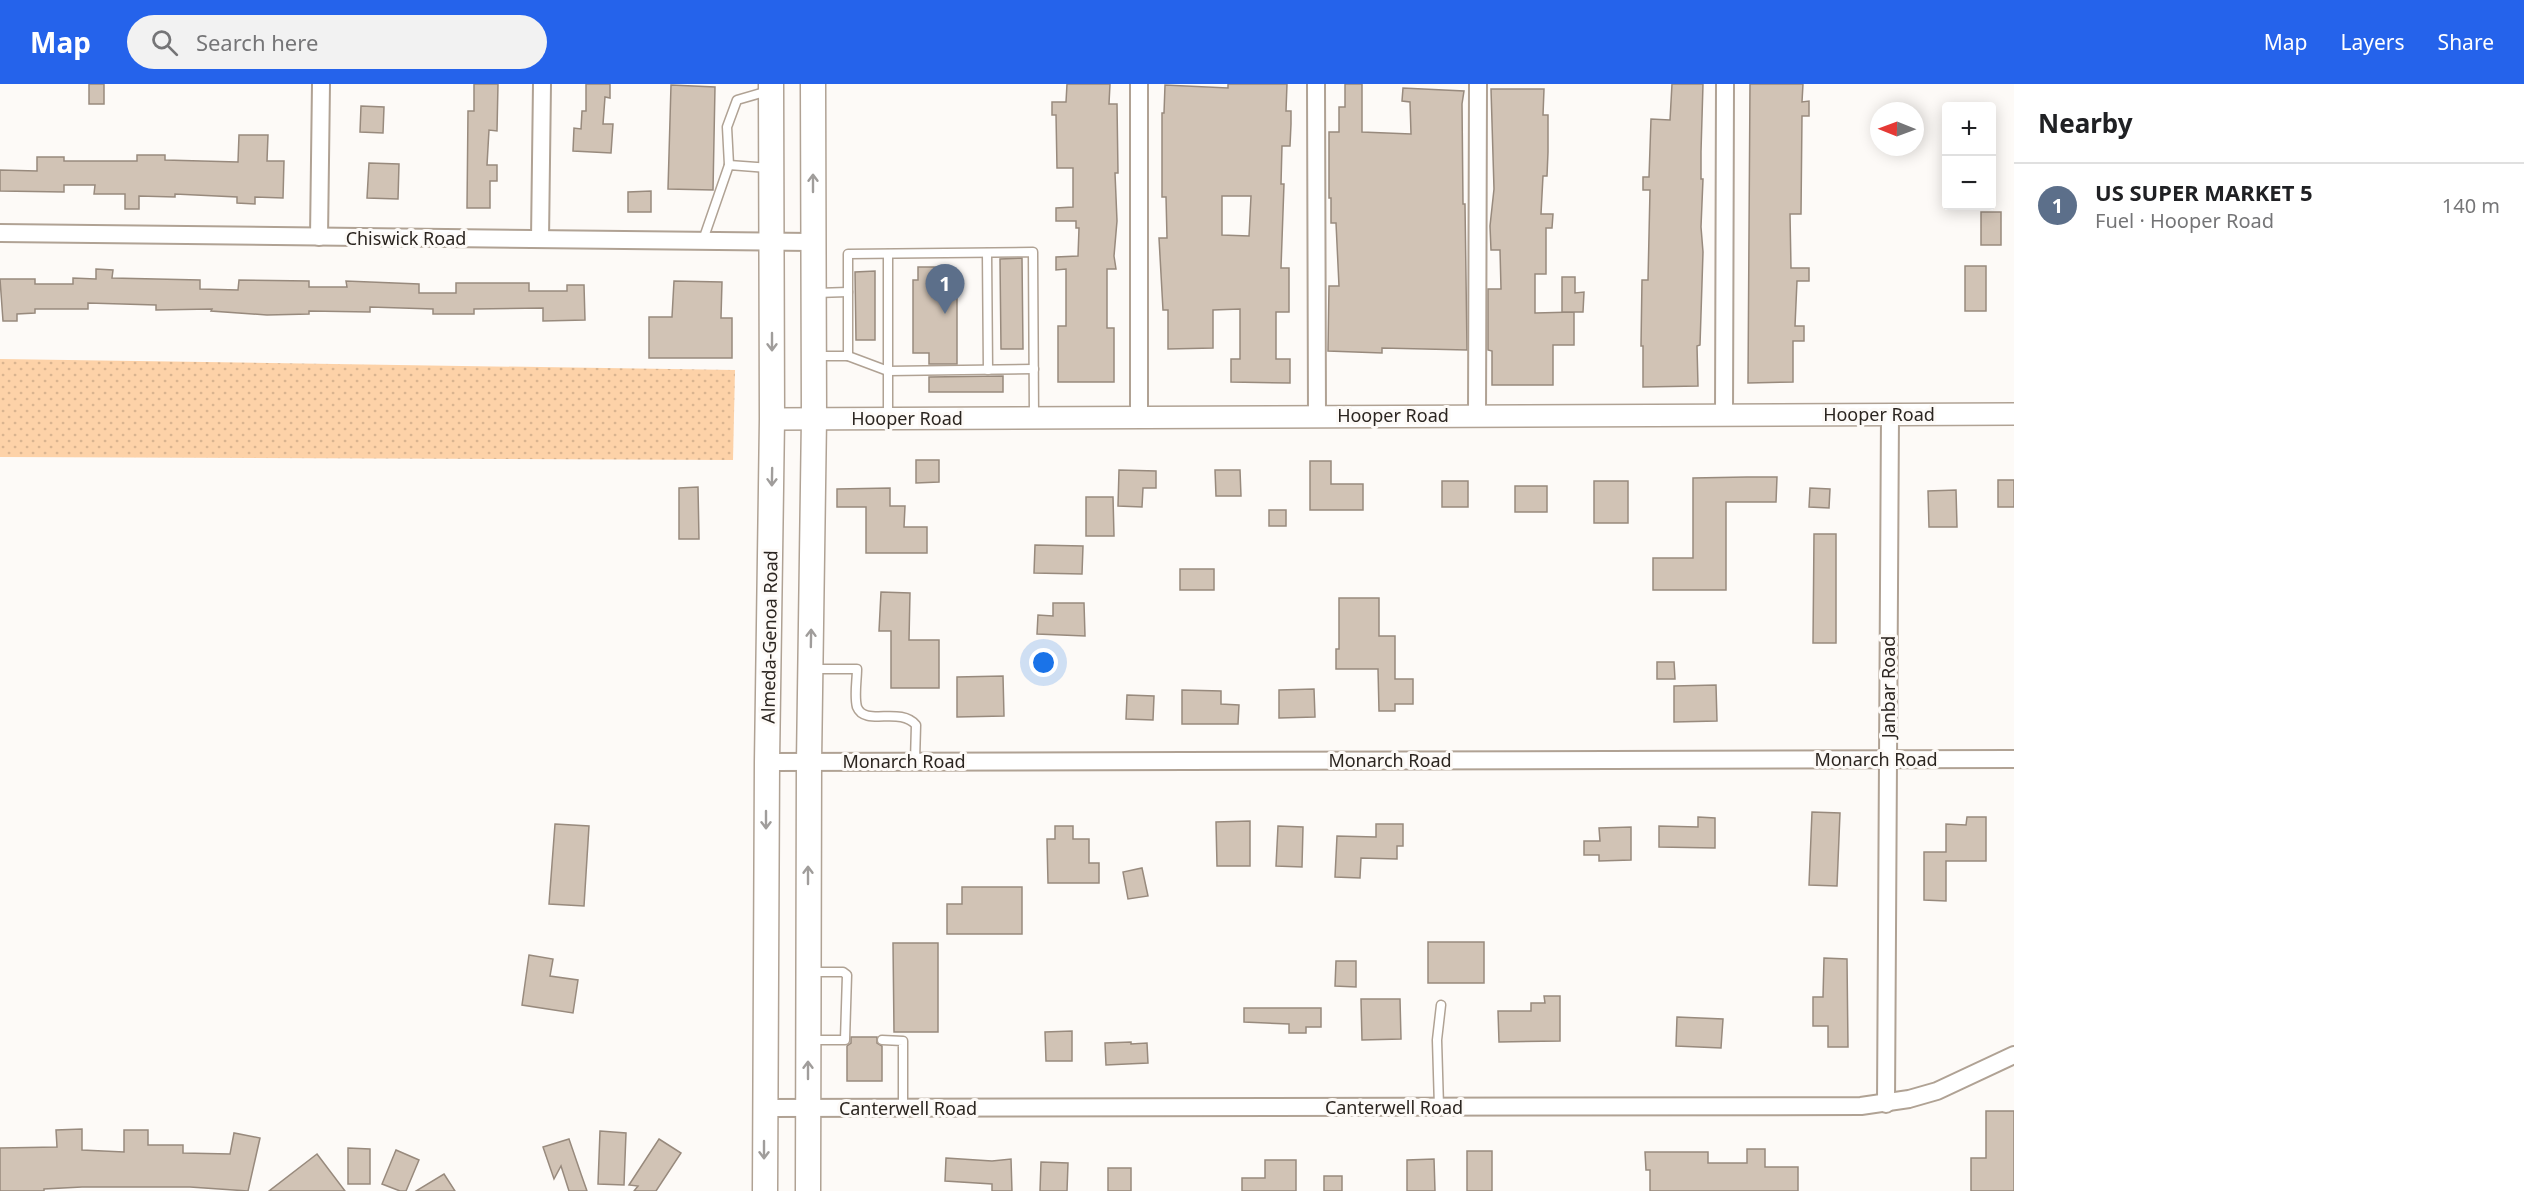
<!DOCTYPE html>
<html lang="en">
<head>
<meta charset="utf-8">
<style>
  body { margin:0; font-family:"Noto Sans",sans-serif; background:#f2f2f2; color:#202124 }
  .controls { position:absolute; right:18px; top:18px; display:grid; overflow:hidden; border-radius:6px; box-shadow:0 3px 15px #0003 }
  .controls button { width:54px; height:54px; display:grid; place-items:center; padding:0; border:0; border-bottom:2px solid #e0e0e0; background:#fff; color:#202124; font:30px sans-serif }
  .compass { position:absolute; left:1870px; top:18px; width:54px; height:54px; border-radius:50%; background:#fff; box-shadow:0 3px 15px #0003; rotate:271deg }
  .you { position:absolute; left:1044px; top:579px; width:21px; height:21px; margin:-15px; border:4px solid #fff; border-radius:50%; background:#1a73e8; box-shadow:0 0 0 9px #1a73e833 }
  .badge { display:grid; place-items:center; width:39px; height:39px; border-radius:50%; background:#2563eb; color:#fff; font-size:20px; font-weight:700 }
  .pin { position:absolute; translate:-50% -50px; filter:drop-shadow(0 2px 3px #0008) }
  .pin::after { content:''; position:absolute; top:32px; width:21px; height:18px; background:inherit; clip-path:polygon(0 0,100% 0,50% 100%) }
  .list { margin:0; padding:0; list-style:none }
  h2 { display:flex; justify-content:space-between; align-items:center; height:78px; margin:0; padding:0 24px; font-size:26px }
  h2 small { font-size:20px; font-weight:400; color:#757577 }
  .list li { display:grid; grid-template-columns:39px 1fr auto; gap:18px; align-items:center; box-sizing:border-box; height:84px; padding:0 24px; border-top:2px solid #e0e0e0 }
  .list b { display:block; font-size:22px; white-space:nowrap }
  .list p { margin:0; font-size:20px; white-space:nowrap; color:#757577 }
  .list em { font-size:20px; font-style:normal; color:#757577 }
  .icon { flex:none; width:33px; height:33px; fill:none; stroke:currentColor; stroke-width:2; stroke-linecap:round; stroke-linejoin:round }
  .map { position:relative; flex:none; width:2014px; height:1107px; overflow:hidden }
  header { display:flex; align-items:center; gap:36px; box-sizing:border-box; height:84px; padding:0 30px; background:#2563eb; color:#fff }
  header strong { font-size:28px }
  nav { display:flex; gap:33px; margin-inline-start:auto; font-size:21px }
  .search { width:420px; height:54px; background:#f2f2f2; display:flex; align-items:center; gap:15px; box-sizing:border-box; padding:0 21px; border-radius:33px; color:#757577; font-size:22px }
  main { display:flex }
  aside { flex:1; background:#fff }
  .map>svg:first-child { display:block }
  .grass { fill:url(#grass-dots) }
  .building { fill:#d1c3b5; stroke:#988a7d; stroke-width:1.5; fill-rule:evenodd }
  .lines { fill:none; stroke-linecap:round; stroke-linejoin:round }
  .service-casing { stroke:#b0a294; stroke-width:11 }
  .minor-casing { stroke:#b0a294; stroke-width:20 }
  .tertiary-casing { stroke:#b0a294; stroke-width:24 }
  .secondary-casing { stroke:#b0a294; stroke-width:27 }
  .service { stroke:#fff; stroke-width:8 }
  .minor { stroke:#fff; stroke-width:16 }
  .tertiary { stroke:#fff; stroke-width:21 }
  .secondary { stroke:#fff; stroke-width:24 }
  .oneway { stroke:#a09d9b }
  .labels { text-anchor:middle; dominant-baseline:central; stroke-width:6; stroke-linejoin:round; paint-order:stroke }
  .street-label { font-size:18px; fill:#2b2520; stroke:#fdfaf7 }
</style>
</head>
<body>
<header>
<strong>Map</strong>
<div class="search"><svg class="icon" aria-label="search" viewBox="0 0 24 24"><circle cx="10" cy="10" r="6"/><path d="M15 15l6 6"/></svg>Search here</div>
<nav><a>Map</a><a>Layers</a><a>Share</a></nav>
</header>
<main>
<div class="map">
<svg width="2014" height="1107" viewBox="0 0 2014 1107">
  <defs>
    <pattern id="grass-dots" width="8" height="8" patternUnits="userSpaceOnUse" patternTransform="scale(1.5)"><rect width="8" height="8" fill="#fdd2a8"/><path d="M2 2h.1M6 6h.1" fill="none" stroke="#d9b490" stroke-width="1.8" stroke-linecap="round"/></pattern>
  </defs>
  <rect width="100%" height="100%" fill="#fdfaf7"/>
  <!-- grass -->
  <polygon class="grass" points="0,275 735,286 733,376 0,373"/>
  <!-- building -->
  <g class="building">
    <rect x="89" y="0" width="15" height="20"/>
    <polygon points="474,0 498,0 497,47 489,46 487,81 497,81 497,97 490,97 490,124 467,124 468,27 474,27"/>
    <polygon points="586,0 610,0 610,14 605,13 603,40 613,40 611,69 573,67 574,44 581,45 582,27 586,27"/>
    <polygon points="1067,0 1110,0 1109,20 1117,20 1118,89 1115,89 1117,137 1114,172 1116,185 1107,185 1107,244 1114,244 1114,298 1058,298 1058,242 1066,242 1066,185 1056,186 1056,173 1078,172 1079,144 1076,144 1076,137 1056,137 1056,124 1073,123 1073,84 1057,84 1056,31 1052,31 1052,18 1066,18"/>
    <path d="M1228,0H1287L1286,27H1291V40L1290,62H1282L1281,100H1284L1281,184H1289V228H1276V275H1290V299L1231,298V275H1240V225L1213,226V264L1168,265V226H1163L1159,154H1167L1166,113H1162V29H1164L1165,1L1228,4ZM1222,112H1251L1249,152L1222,151Z"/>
    <polygon points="1345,0 1362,0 1362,48 1411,50 1410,18 1402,17 1403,4 1464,7 1462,20 1463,120 1465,120 1467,266 1382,264 1382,269 1328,267 1329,202 1339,202 1336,139 1331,139 1331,114 1329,114 1329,48 1339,48 1339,23 1345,23"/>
    <polygon points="1672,0 1703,0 1701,68 1701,95 1703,95 1701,143 1703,168 1700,261 1697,262 1698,302 1643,303 1643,262 1641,262 1642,196 1648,196 1650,106 1643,106 1643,93 1649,93 1651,35 1670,36"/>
    <polygon points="1750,0 1803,0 1802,18 1809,17 1809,32 1802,32 1801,130 1790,130 1791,184 1809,184 1809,197 1797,197 1795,242 1804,242 1804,257 1793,257 1793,298 1748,299"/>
    <polygon points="671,1 715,3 713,106 668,105"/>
    <polygon points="1491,5 1544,5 1543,31 1548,31 1548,68 1547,92 1543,92 1541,130 1553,130 1552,144 1546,144 1546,190 1535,190 1535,229 1574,228 1574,261 1553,261 1553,301 1492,301 1492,267 1488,266 1488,205 1501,205 1500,166 1491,166 1490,142 1494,105"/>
    <polygon points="361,22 384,23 383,49 360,48"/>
    <polygon points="239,51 268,51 267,77 284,77 283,114 255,113 255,120 237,119 237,113 175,110 175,113 139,112 139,125 125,125 125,110 94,110 95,101 64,101 64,108 0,107 0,86 37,87 37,73 64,73 64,77 137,77 137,71 165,71 165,76 238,78"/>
    <polygon points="369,79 399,80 398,115 367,114"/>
    <polygon points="651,107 651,128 628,128 628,108"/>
    <rect x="1981" y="128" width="20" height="33"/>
    <polygon points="1022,174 1023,265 1001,265 1000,175"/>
    <rect x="1965" y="182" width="21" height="45"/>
    <polygon points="918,183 941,183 941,197 957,197 957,280 929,280 929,269 913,269 913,196 918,196"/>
    <polygon points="96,185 113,186 112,194 200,196 200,205 238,206 239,196 309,197 309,203 347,203 346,197 419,200 419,209 456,209 456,199 529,199 529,207 567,207 567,201 584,201 585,236 543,237 543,224 474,225 474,230 433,230 433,225 370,223 370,228 309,227 309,230 267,231 211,227 212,225 156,226 156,221 88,219 88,225 35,225 35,229 17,230 17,237 3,237 0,195 35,195 35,200 73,200 73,194 96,195"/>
    <polygon points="875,187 875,256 856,256 855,188"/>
    <polygon points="1562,193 1575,193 1575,209 1584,208 1583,228 1562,228"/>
    <polygon points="674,197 722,198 721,234 732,234 732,274 649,274 649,233 672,233"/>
    <polygon points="1003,292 1003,308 929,308 929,293"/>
    <polygon points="916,376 939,376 939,398 916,399"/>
    <polygon points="1310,377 1331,377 1331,400 1363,400 1363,426 1310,426"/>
    <polygon points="1119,386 1156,387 1156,404 1143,404 1142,423 1118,422"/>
    <polygon points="1215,386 1240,386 1241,412 1216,412"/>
    <polygon points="1747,393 1777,393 1776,418 1726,418 1726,506 1653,506 1653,474 1693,474 1693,394"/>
    <rect x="1998" y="396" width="16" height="27"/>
    <rect x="1442" y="397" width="26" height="26"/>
    <rect x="1594" y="397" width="34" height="42"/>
    <rect x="1515" y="402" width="32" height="26"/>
    <polygon points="698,403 699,455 679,455 679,404"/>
    <polygon points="890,404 890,422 905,422 904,443 927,443 927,469 866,469 866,423 837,423 837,405"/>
    <polygon points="1810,404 1830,405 1829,424 1809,423"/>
    <polygon points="1956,406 1957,443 1929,443 1928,407"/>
    <polygon points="1086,413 1113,413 1114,452 1086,452"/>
    <rect x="1269" y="426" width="17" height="16"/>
    <polygon points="1814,450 1836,450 1836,559 1813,559"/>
    <polygon points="1035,461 1083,462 1082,490 1034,489"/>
    <rect x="1180" y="485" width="34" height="21"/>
    <polygon points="881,508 910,509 909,556 939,556 939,604 891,604 891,547 879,547"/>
    <polygon points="1339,514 1379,514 1379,552 1395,552 1395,595 1413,595 1413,620 1395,620 1395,627 1379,627 1378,585 1336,585 1336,565 1339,565"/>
    <polygon points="1053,519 1084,519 1085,552 1037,550 1038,531 1053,532"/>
    <polygon points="1657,578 1674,578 1675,595 1657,595"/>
    <polygon points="1003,592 1004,632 957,633 957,593"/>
    <polygon points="1716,601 1717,637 1674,638 1674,602"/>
    <polygon points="1314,605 1315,633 1279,634 1279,606"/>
    <polygon points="1182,606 1221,607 1221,620 1239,621 1238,640 1182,640"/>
    <polygon points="1127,611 1154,612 1153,636 1126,635"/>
    <polygon points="1812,728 1840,729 1837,802 1809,801"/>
    <polygon points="1698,733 1715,734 1715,764 1659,763 1659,742 1698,743"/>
    <polygon points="1967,733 1986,733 1986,777 1946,777 1946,817 1924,816 1924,768 1946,768 1946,740 1966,741"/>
    <polygon points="1250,737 1250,782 1217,782 1216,738"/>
    <polygon points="555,740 589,742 584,822 549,820"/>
    <polygon points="1376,740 1403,740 1403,762 1397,762 1397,775 1361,774 1360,794 1335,793 1337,752 1376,753"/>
    <polygon points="1055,742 1073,742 1073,755 1089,755 1089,779 1099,779 1099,799 1048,799 1047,755 1055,755"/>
    <polygon points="1278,742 1303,743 1302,783 1276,782"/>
    <polygon points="1631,743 1631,776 1599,777 1599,771 1584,771 1584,757 1600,757 1599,744"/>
    <polygon points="1142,784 1148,812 1128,815 1123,788"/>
    <polygon points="962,803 1022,803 1022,850 947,850 947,820 962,820"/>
    <rect x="1428" y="858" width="56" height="41"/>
    <polygon points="893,859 938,859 938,948 894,948"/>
    <polygon points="529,871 553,875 550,892 578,896 573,929 522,921"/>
    <polygon points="1824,874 1847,875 1848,963 1828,963 1828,942 1813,942 1813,913 1823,913"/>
    <polygon points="1336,877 1356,877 1356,903 1335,902"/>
    <polygon points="1544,912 1560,912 1560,957 1499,958 1498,927 1531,927 1531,919 1545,919"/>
    <polygon points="1361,915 1400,915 1401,955 1362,956"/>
    <polygon points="1244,924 1321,924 1321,943 1306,943 1306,949 1289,949 1289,940 1244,938"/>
    <polygon points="1677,933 1723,935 1721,964 1676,962"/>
    <polygon points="1072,947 1072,977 1046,977 1045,948"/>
    <polygon points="851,953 877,953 877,959 882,962 882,997 847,997 847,962 851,959"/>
    <polygon points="1131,958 1131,960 1147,959 1148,979 1106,981 1105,959"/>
    <polygon points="1986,1027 2014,1027 2014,1107 1971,1107 1971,1074 1986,1074"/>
    <polygon points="82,1045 82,1066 124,1068 124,1046 148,1046 148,1061 183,1061 183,1069 230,1070 234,1049 260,1054 248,1107 190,1103 82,1103 44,1105 44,1107 0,1107 0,1064 57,1063 56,1046"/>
    <polygon points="600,1047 626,1049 624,1101 598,1100"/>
    <polygon points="569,1055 581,1090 587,1107 569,1107 561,1082 554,1095 543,1063"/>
    <polygon points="659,1055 681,1069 656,1107 634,1107 638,1102 629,1101"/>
    <polygon points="348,1064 370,1065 370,1100 348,1100"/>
    <polygon points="1747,1065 1765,1065 1765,1083 1798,1083 1798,1107 1650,1107 1650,1086 1646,1086 1645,1068 1708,1068 1708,1079 1747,1079"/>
    <polygon points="396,1066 419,1076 406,1107 400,1107 382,1100"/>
    <rect x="1467" y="1067" width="25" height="40"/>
    <polygon points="317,1070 345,1107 269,1107"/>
    <polygon points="946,1074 992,1077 1011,1075 1012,1107 992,1107 992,1100 945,1097"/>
    <polygon points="1434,1075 1435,1107 1407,1107 1407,1076"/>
    <polygon points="1265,1076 1296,1076 1296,1107 1242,1107 1242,1094 1265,1094"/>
    <polygon points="1041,1078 1068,1079 1067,1107 1040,1107"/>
    <rect x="1108" y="1084" width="23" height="23"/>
    <polygon points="444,1090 455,1107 416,1107"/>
    <rect x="1324" y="1092" width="18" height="15"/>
  </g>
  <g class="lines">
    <defs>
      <g id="service">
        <polyline points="729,81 727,43 737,16 768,7"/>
        <polyline points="703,156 729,81 769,84"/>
        <polyline points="987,169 988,286"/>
        <polyline points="888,170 888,334"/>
        <polyline points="816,209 848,208"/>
        <polyline points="815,272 848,272 888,287 1034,285"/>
        <polyline points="848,272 848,170 1033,168 1034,333"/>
        <path d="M814,585H857C857,596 854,612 857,623C865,643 900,622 916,641L915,677"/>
        <polyline points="811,888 843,888 847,891 845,956 811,956"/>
        <polyline points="882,956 903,957 903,1024"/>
        <polyline points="1439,1023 1437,956 1441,921"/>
      </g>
      <g id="minor">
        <polyline points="1139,0 1139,333"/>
        <polyline points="1316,0 1317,332"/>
        <polyline points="0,149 812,158"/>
        <polyline points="319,153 321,0"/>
        <polyline points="540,155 542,0"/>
        <polyline points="1477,331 1478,0"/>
        <polyline points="1724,331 1725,0"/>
        <polyline points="767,678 2014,675"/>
        <polyline points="1886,1020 1890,331"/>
        <polyline points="764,1024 1861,1022 1909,1015 1937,1007 2014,971"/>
      </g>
      <polyline id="tertiary" points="772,335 2014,330"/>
      <g id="secondary">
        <polyline points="765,1107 767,678 772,335 771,0"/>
        <polyline points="808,1107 809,678 814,334 813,0"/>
      </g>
    </defs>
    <!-- service casing -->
    <use href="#service" class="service-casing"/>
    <!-- minor casing -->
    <use href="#minor" class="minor-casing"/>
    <!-- tertiary casing -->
    <use href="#tertiary" class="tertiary-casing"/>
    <!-- secondary casing -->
    <use href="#secondary" class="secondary-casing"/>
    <!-- service -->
    <use href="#service" class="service"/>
    <!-- minor -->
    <use href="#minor" class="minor"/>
    <!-- tertiary -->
    <use href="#tertiary" class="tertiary"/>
    <!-- secondary -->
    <use href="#secondary" class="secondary"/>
  </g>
  <!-- one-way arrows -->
  <defs><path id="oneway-shaft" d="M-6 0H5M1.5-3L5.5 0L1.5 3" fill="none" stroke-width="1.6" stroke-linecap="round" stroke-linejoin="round" transform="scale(1.5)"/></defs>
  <g class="oneway">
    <use href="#oneway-shaft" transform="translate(813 99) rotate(-90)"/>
    <use href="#oneway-shaft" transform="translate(772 258) rotate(90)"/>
    <use href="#oneway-shaft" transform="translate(772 393) rotate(91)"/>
    <use href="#oneway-shaft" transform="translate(811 554) rotate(-89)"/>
    <use href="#oneway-shaft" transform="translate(766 736) rotate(90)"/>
    <use href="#oneway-shaft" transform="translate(808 791) rotate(-90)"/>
    <use href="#oneway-shaft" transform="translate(808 986) rotate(-90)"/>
    <use href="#oneway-shaft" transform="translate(764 1066) rotate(90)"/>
  </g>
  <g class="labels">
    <!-- street labels -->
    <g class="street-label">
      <text x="406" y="154">Chiswick Road</text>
      <text x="1879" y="330">Hooper Road</text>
      <text x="1393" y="331">Hooper Road</text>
      <text x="907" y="334">Hooper Road</text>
      <text transform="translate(769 553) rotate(-89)">Almeda-Genoa Road</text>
      <text transform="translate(1888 603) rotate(-90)">Janbar Road</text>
      <text x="1876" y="675">Monarch Road</text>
      <text x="1390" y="676">Monarch Road</text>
      <text x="904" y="677">Monarch Road</text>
      <text x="1394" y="1023">Canterwell Road</text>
      <text x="908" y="1024">Canterwell Road</text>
    </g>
  </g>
</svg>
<div class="controls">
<button>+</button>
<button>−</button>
</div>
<svg class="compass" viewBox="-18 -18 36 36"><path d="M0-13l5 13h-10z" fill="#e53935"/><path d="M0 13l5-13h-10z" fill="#757577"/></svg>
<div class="you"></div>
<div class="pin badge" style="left:945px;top:230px;background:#5c6f8a">1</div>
</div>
<aside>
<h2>Nearby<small></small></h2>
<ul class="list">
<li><span class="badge" style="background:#5c6f8a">1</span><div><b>US SUPER MARKET 5</b><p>Fuel · Hooper Road</p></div><em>140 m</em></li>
</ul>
</aside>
</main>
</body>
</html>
